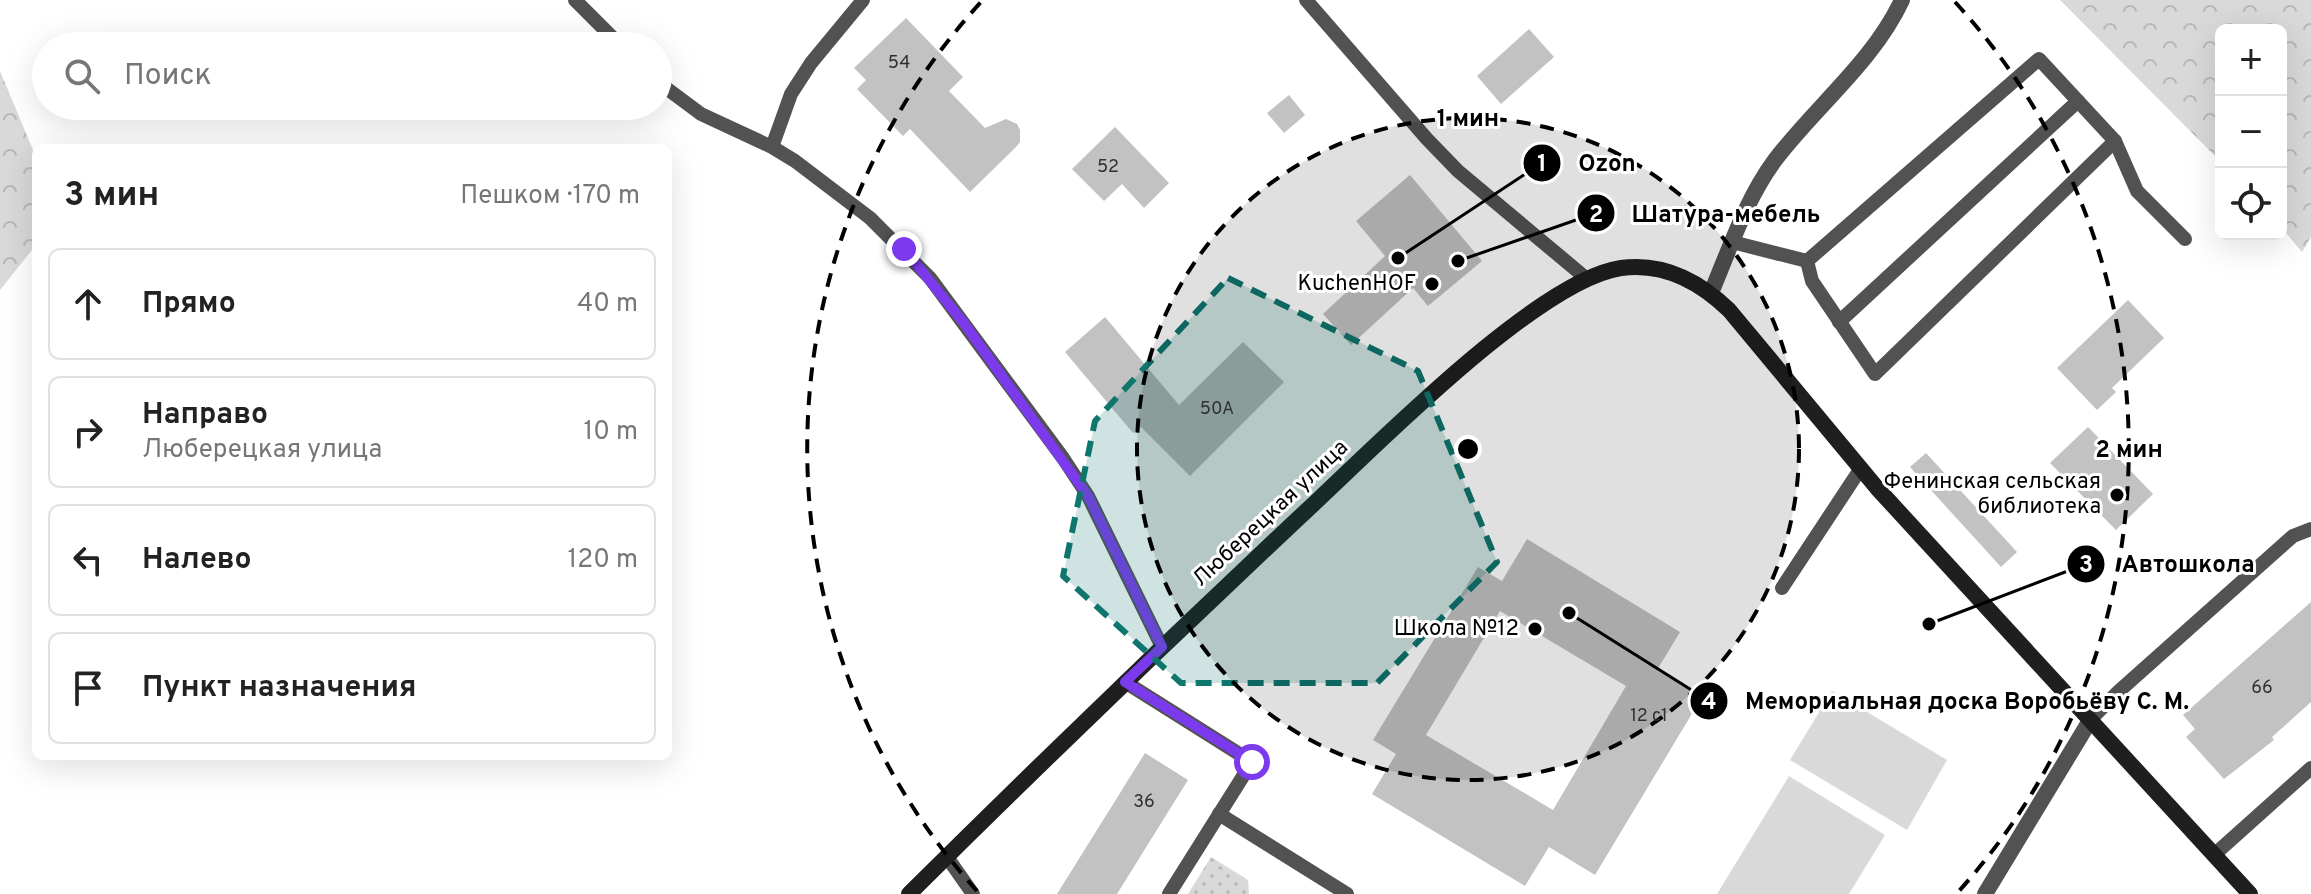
<!DOCTYPE html>
<html lang="ru">
<head>
<meta charset="utf-8">
<style>
  body { margin:0; font-family:Overpass,sans-serif; background:#f6f6f6; color:#222 }
  .controls { position:absolute; right:24px; top:24px; display:grid; overflow:hidden; border-radius:12px; box-shadow:0 8px 32px #0002 }
  .controls button { width:72px; height:72px; display:grid; place-items:center; padding:0; border:0; border-bottom:2px solid #e0e0e0; background:#fff; color:#222; font:40px sans-serif }
  .stop { position:absolute; width:24px; height:24px; margin:-18px; border:6px solid #7c3aed; border-radius:50%; background:#fff }
  .stop.end { background:#7c3aed; border-color:#fff; box-shadow:0 2px 8px #0008 }
  .list { margin:0; padding:0; list-style:none }
  h2 { display:flex; justify-content:space-between; align-items:center; height:104px; margin:0; padding:0 32px; font-size:34px }
  h2 small { font-size:26px; font-weight:400; color:#767676 }
  .list li { display:grid; grid-template-columns:52px 1fr auto; gap:24px; align-items:center; box-sizing:border-box; height:112px; margin:0 16px 16px; padding:0 16px; border:2px solid #e0e0e0; border-radius:12px }
  .list b { display:block; font-size:30px; white-space:nowrap }
  .list p { margin:0; font-size:26px; white-space:nowrap; color:#767676 }
  .list em { font-size:26px; font-style:normal; color:#767676 }
  .icon { flex:none; width:44px; height:44px; fill:none; stroke:currentColor; stroke-width:2; stroke-linecap:round; stroke-linejoin:round }
  .map { position:relative; flex:none; width:2311px; height:894px; overflow:hidden }
  .search { position:absolute; background:#fff; box-shadow:0 8px 32px #0002; left:32px; top:32px; width:640px; height:88px; display:flex; align-items:center; gap:20px; box-sizing:border-box; padding:0 28px; border-radius:44px; color:#767676; font-size:30px }
  .panel { position:absolute; background:#fff; box-shadow:0 8px 32px #0002; left:32px; top:144px; width:640px; height:616px; border-radius:12px }
  .map>svg:first-child { display:block }
  .green { fill:url(#green-dots) }
  .forest { fill:url(#forest-crowns) }
  .pitch { fill:#d9d9d9 }
  .building { fill:#c2c2c2; fill-rule:evenodd }
  .lines { fill:none; stroke-linecap:round; stroke-linejoin:round }
  .service { stroke:#525252; stroke-width:14 }
  .minor { stroke:#525252; stroke-width:16 }
  .secondary { stroke:#1f1f1f; stroke-width:16 }
  .route { stroke:#7c3aed; stroke-width:10 }
  .marked { fill:#0f766e; fill-opacity:0.2; stroke:#0f766e; stroke-width:6; stroke-dasharray:16 10; stroke-linejoin:round }
  .ring { fill:none; stroke:#000; stroke-width:4; stroke-dasharray:14 10 }
  .poi-dot { fill:#000; stroke:#fff; stroke-width:3 }
  .labels { text-anchor:middle; dominant-baseline:central; stroke-width:6; stroke-linejoin:round; paint-order:stroke }
  .number-label { font-size:18px; fill:#303030 }
  .poi-label { font-size:22px; fill:#000; stroke:#fff; text-anchor:end }
  .street-label { font-size:22px; fill:#000; stroke:#fff }
  .centre { fill:#000; stroke:#fff; stroke-width:4 }
  .ring-label { font-size:24px; text-anchor:middle; font-weight:bold; fill:#000; stroke:#fff; stroke-width:6; stroke-linejoin:round; paint-order:stroke }
  .leader { fill:none; stroke:#000; stroke-width:3 }
  .callout-dot { fill:#000; stroke:#fff; stroke-width:3 }
  .mark-label { font-size:24px; text-anchor:middle; font-weight:bold; fill:#fff }
  .callout-label { font-size:24px; text-anchor:middle; font-weight:bold; fill:#000; stroke:#fff; stroke-width:6; stroke-linejoin:round; paint-order:stroke }
</style>
</head>
<body>
<div class="map">
<svg width="2311" height="894" viewBox="0 0 2311 894">
  <defs>
    <pattern id="green-dots" width="8" height="8" patternUnits="userSpaceOnUse" patternTransform="scale(2)"><rect width="8" height="8" fill="#d9d9d9"/><path d="M2 2h.1M6 6h.1" fill="none" stroke="#b8b8b8" stroke-width="1.8" stroke-linecap="round"/></pattern>
    <pattern id="forest-crowns" width="20" height="18" patternUnits="userSpaceOnUse" patternTransform="scale(2)"><rect width="20" height="18" fill="#d9d9d9"/><path d="M2 6a3 3 0 1 1 6 0M12 15a3 3 0 1 1 6 0" fill="none" stroke="#b8b8b8"/></pattern>
  </defs>
  <rect width="100%" height="100%" fill="#fff"/>
  <!-- green -->
  <polygon class="green" points="1211,857 1248,880 1249,894 1188,894"/>
  <!-- forest -->
  <g class="forest">
    <polygon points="2060,0 2311,0 2311,237 2302,252 2281,227 2281,30 2221,30 2221,162"/>
    <polygon points="0,71 36,157 36,245 0,290"/>
  </g>
  <!-- pitch -->
  <g class="pitch">
    <polygon points="1832,691 1947,760 1907,830 1790,760"/>
    <polygon points="1789,776 1885,835 1849,894 1717,894"/>
  </g>
  <!-- building -->
  <g class="building">
    <polygon points="906,18 963,77 949,91 985,128 1006,119 1017,124 1020,130 1020,142 1016,147 970,192 910,129 903,136 857,89 866,80 854,68"/>
    <polygon points="1529,29 1554,57 1501,104 1477,76"/>
    <polygon points="1289,95 1305,115 1284,133 1267,113"/>
    <polygon points="1115,127 1169,183 1144,208 1122,184 1104,201 1072,169"/>
    <polygon points="1410,175 1482,261 1428,306 1413,288 1351,345 1323,314 1385,256 1356,221"/>
    <polygon points="2128,300 2164,338 2112,388 2116,392 2097,410 2057,368"/>
    <polygon points="1105,317 1179,405 1243,342 1284,382 1190,476 1141,427 1133,433 1065,352"/>
    <polygon points="2088,427 2153,494 2116,530 2050,463"/>
    <polygon points="1926,453 2017,552 2001,567 1910,467"/>
    <path d="M1527,539L1680,632L1657,670L1702,697L1595,875L1549,847L1525,886L1372,794L1396,754L1373,740L1478,567L1502,581ZM1500,611L1626,686L1553,810L1426,735Z"/>
    <polygon points="2311,602 2311,702 2272,737 2274,740 2224,779 2186,737 2195,729 2183,715"/>
    <polygon points="1145,753 1188,780 1117,894 1057,894"/>
  </g>
  <g class="lines">
    <!-- service -->
    <g class="service">
      <polyline points="575,0 621,46"/>
      <polyline points="1306,0 1427,139 1458,171 1587,279"/>
      <polyline points="658,82 701,114 772,147 795,161 870,218 930,278 1063,458 1088,496 1162,647"/>
      <polyline points="772,147 791,94 811,63 863,0"/>
      <polyline points="1732,242 1807,261 2039,59 2115,141 2137,191 2185,239"/>
      <polyline points="1807,261 1812,281 1875,374 2115,141"/>
      <polyline points="1839,322 2078,101"/>
      <polyline points="1782,588 1861,468"/>
      <polyline points="1125,682 1252,762 1169,894"/>
      <polyline points="2091,719 2118,692 2293,536 2311,529"/>
      <polyline points="1219,814 1347,894"/>
      <polyline points="2215,854 2311,768"/>
      <polyline points="947,857 973,894"/>
    </g>
    <!-- minor -->
    <g class="minor">
      <path d="M1711,293C1730,248 1746,199 1775,160C1816,106 1873,62 1902,0"/>
      <polyline points="1985,894 2091,719"/>
    </g>
    <!-- secondary -->
    <path class="secondary" d="M909,894C1044,760 1181,628 1320,498C1383,439 1540,280 1621,268C1664,262 1699,281 1729,310L1877,488L2250,894"/>
  </g>
  <g class="lines">
    <!-- route -->
    <polyline class="route" points="904,249 963,322 1088,496 1162,647 1125,682 1252,762"/>
  </g>
  <!-- marked area -->
  <path class="marked" d="M1228,278L1418,371L1497,562L1377,683H1181L1063,576L1095,421Z"/>
  <!-- distance rings -->
  <circle cx="1468" cy="449" r="331" fill="#000" fill-opacity=".12"/>
  <g class="ring">
    <circle cx="1468" cy="449" r="331"/>
    <path d="M977 891A661 661 0 0 1 981 2M1955 2A661 661 0 0 1 1959 891"/>
  </g>
  <!-- markers -->
  <g class="poi-dot">
    <circle cx="1432" cy="284" r="8"/>
    <circle cx="2117" cy="495" r="8"/>
    <circle cx="1535" cy="629" r="8"/>
  </g>
  <g class="labels">
    <!-- number labels -->
    <g class="number-label">
      <text x="899" y="63">54</text>
      <text x="1108" y="167">52</text>
      <text x="1217" y="409">50А</text>
      <text x="2262" y="688">66</text>
      <text x="1649" y="716">12 с1</text>
      <text x="1144" y="802">36</text>
    </g>
    <!-- poi labels -->
    <g class="poi-label">
      <text x="1416" y="284">KuchenHOF</text>
      <text x="2101" y="482">Фенинская сельская<tspan x="2101" dy="25">библиотека</tspan></text>
      <text x="1519" y="629">Школа №12</text>
    </g>
    <!-- street labels -->
    <g class="street-label">
      <text transform="translate(1271 514) rotate(-43)">Люберецкая улица</text>
    </g>
  </g>
  <circle cx="1468" cy="449" r="12" class="centre"/>
  <g class="ring-label">
    <text x="1468" y="126">1 мин</text>
    <text x="2129" y="457">2 мин</text>
  </g>
  <!-- callouts -->
  <path class="leader" d="M1398 258L1542 163M1458 261L1596 213M1929 624L2086 564M1569 613L1709 701"/>
  <g class="callout-dot">
    <circle cx="1398" cy="258" r="8"/>
    <circle cx="1458" cy="261" r="8"/>
    <circle cx="1929" cy="624" r="8"/>
    <circle cx="1569" cy="613" r="8"/>
    <circle cx="1542" cy="163" r="20"/>
    <circle cx="1596" cy="213" r="20"/>
    <circle cx="2086" cy="564" r="20"/>
    <circle cx="1709" cy="701" r="20"/>
  </g>
  <g class="mark-label">
    <text x="1542" y="171">1</text>
    <text x="1596" y="222">2</text>
    <text x="2086" y="572">3</text>
    <text x="1709" y="709">4</text>
  </g>
  <g class="callout-label">
    <text x="1607" y="171">Ozon</text>
    <text x="1726" y="222">Шатура-мебель</text>
    <text x="2188" y="572">Автошкола</text>
    <text x="1967" y="709">Мемориальная доска Воробьёву С. М.</text>
  </g>
</svg>
<div class="controls">
<button>+</button>
<button>−</button>
<button><svg class="icon" aria-label="locate" viewBox="0 0 24 24"><circle cx="12" cy="12" r="6"/><path d="M12 2v4M12 18v4M2 12h4M18 12h4"/></svg></button>
</div>
<div class="stop" style="left:1252px;top:762px"></div>
<div class="stop end" style="left:904px;top:249px"></div>
<div class="search"><svg class="icon" aria-label="search" viewBox="0 0 24 24"><circle cx="10" cy="10" r="6"/><path d="M15 15l6 6"/></svg>Поиск</div>
<section class="panel">
<h2>3 мин<small>Пешком · 170 m</small></h2>
<ul class="list">
<li><svg class="icon" aria-label="ahead" viewBox="0 0 24 24"><path d="M12 20V5M6 11l6-6 6 6"/></svg><div><b>Прямо</b></div><em>40 m</em></li>
<li><svg class="icon" aria-label="right" viewBox="0 0 24 24"><path d="M7 20v-9h11M14 6l5 5-5 5"/></svg><div><b>Направо</b><p>Люберецкая улица</p></div><em>10 m</em></li>
<li><svg class="icon" aria-label="left" viewBox="0 0 24 24"><path d="M17 20v-9H6M10 6l-5 5 5 5"/></svg><div><b>Налево</b></div><em>120 m</em></li>
<li><svg class="icon" aria-label="arrive" viewBox="0 0 24 24"><path d="M6 21V4h12l-3 4 3 4H6"/></svg><div><b>Пункт назначения</b></div></li>
</ul>
</section>
</div>
</body>
</html>
